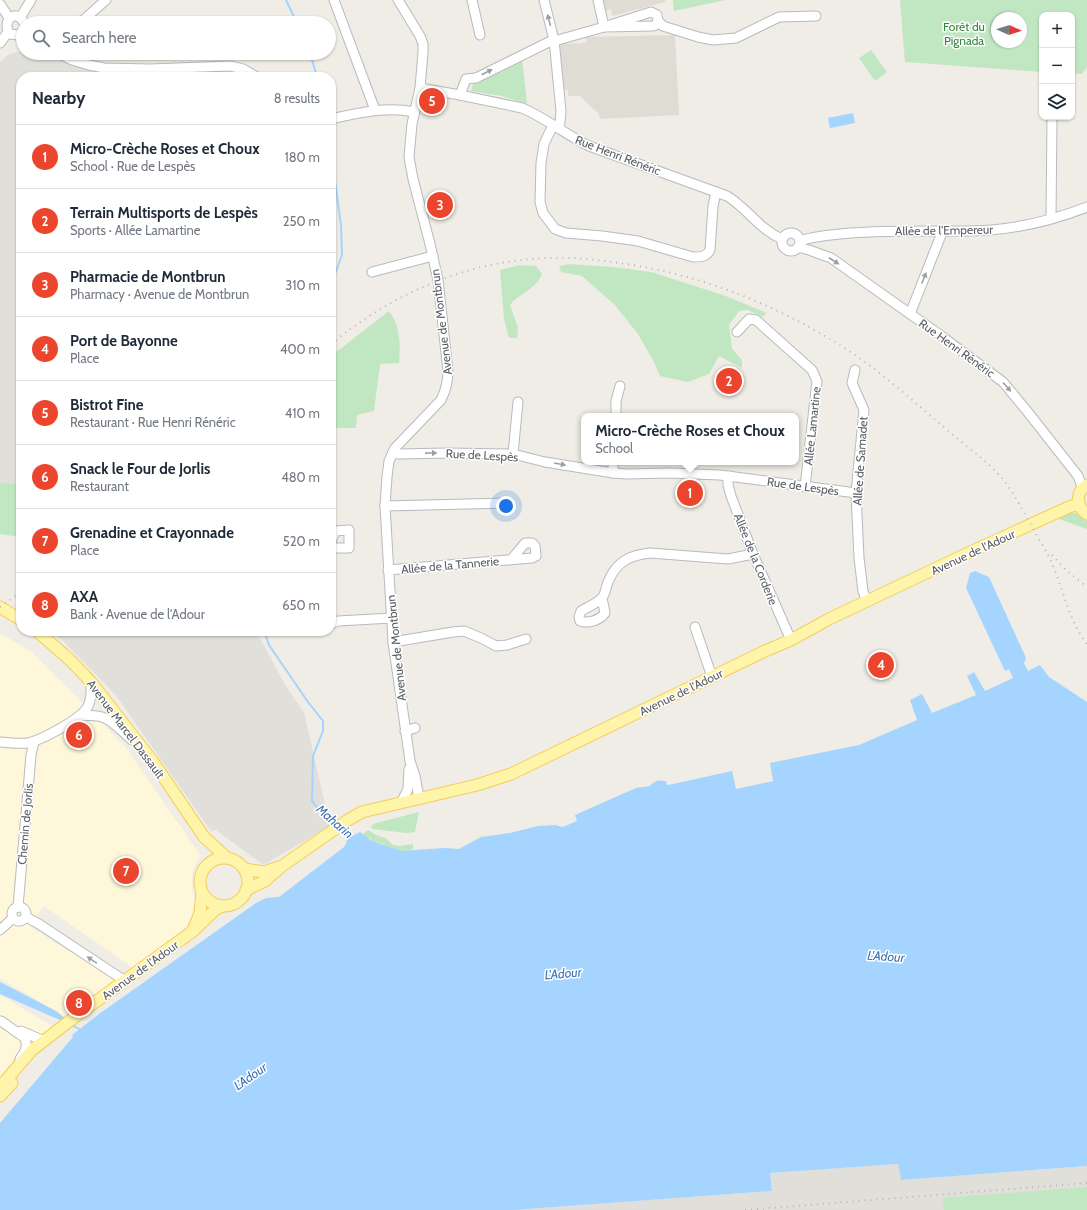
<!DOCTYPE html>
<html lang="en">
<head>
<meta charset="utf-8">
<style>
  body { margin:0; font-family:Cabin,sans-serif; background:#f2f2f3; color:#1f2937 }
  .controls { position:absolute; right:12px; top:12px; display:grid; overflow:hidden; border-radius:8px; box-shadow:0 1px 3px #0004 }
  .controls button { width:36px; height:36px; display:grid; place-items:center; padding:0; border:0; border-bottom:1px solid #e0e1e3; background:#fff; color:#1f2937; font:20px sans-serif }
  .compass { position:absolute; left:991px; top:12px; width:36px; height:36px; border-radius:50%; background:#fff; box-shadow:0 1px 3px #0004; rotate:93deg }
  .you { position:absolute; left:506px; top:506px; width:14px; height:14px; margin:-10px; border:3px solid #fff; border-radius:50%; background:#1a73e8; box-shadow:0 0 0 6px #1a73e833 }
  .badge { display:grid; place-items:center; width:26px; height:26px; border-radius:50%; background:#ec452e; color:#fff; font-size:13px; font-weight:700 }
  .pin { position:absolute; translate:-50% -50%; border:2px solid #fff; box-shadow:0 1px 4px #0006 }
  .popup { position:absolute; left:581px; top:413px; width:218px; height:52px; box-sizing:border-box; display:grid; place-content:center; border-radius:8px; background:#fff; filter:drop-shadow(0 1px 3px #0005); font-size:13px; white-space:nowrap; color:#747a83 }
  .popup b { font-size:15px; color:#1f2937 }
  .popup::after { content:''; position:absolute; left:50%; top:100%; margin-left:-8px; border:8px solid transparent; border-top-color:#fff }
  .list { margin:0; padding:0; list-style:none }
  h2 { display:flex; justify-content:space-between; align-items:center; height:52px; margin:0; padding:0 16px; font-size:17px }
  h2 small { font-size:13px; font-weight:400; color:#747a83 }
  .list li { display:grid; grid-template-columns:26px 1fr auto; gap:12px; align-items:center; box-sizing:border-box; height:64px; padding:0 16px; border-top:1px solid #e0e1e3 }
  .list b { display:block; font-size:15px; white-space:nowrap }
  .list p { margin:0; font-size:13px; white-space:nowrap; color:#747a83 }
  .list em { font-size:13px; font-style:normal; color:#747a83 }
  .icon { flex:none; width:22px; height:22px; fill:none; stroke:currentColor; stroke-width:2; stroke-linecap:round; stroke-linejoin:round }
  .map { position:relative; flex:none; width:1087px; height:1210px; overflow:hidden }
  .search { position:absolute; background:#fff; box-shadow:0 1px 3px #0004; left:16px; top:16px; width:320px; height:44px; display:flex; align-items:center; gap:10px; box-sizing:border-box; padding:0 14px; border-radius:22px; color:#747a83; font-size:15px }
  .panel { position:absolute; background:#fff; box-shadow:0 1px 3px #0004; left:16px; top:72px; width:320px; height:564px; border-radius:16px }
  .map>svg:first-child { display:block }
  .commercial { fill:#fef7da }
  .industrial { fill:#e0dfd9 }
  .education { fill:#dfdcd3 }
  .green { fill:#c1e7c2; fill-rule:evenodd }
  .water { fill:#a5d4ff }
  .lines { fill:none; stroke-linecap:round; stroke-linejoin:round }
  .stream { stroke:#a5d4ff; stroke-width:2 }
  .minor-casing { stroke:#b7babf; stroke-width:11 }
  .major-casing { stroke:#f4cf59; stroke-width:13 }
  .minor { stroke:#fff; stroke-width:9 }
  .major { stroke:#fff5aa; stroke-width:11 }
  .rail { stroke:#b5b6b6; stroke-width:2; stroke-dasharray:1 5; stroke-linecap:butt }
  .oneway { fill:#9da0a3 }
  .labels { text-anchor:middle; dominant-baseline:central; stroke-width:3; stroke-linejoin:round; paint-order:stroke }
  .park-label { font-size:12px; fill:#33853b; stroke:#fff }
  .street-label { font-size:12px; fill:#5c6065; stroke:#fff }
  .water-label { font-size:13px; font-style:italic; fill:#3f73b3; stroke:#fff }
</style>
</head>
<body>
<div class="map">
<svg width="1087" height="1210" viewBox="0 0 1087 1210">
  <rect width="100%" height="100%" fill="#efede5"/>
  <!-- commercial -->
  <g class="commercial">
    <polygon points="0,633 32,652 55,676 76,696 126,748 201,856 195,866 192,875 192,889 195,899 193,915 189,923 182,931 133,968 44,906 36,916 31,927 70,952 72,949 116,980 65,1018 36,999 0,979"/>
    <polygon points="0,995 51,1025 48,1037 23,1048 0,1077"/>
  </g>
  <!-- industrial -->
  <g class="industrial">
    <polygon points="16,52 38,53 78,67 107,74 224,73 239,74 245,77 21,77 21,537 0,534 0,62 8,55"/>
    <polygon points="50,631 256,631 284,683 304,713 330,826 267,863 262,864 216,830 211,831 115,694 63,641"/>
    <polygon points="898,1164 901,1180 1087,1166 1087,1210 514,1210 772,1191 770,1173"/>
  </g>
  <!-- education -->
  <g class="education">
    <polygon points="603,0 665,0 665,2 612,16 611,9 606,11"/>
    <polygon points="675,35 679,115 600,119 599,114 580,96 568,96 568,90 562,90 559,44 586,43 586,37"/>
  </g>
  <!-- green -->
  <g class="green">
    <polygon points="673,0 726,0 674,11"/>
    <path d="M900,0H1087V67L1082,74H1072V15H1042V72L905,62ZM997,18H1021V42H997Z"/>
    <polygon points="871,50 887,72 875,81 859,58"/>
    <polygon points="522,58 527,104 502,96 471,91 474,80"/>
    <polygon points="569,264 613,267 651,272 723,295 767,313 762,317 748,310 739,311 729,325 732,349 742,360 742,368 719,356 709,374 688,382 660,376 655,364 638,334 614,304 582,276 561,272 559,266"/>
    <path d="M520,265L536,266L542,274C536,289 520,293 510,305L518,328L517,338H509L504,319L500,270Z"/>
    <path d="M389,311C400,325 401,346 399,363L380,364L374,411L357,415L356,428H331V356Z"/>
    <polygon points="727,370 740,383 732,391 719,378"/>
    <polygon points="0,483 21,484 21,537 0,534"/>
    <polygon points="1068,513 1078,513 1087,519 1087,529 1056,518"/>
    <polygon points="419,812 415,832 406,833 372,829 371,826 376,823"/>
    <polygon points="368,830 378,836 386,838 393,845 399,846 413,844 413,849 405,852 386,847 383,844 372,841 370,838 367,838 363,834"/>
    <polygon points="1087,1187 1087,1210 944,1210 943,1198"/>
  </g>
  <!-- water -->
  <g class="water">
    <polygon points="853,113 855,123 830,128 828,118"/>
    <path d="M975,571L989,577L1026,658L1024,663L1028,671L1040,665L1049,677L1087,702V1166L901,1180L898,1164L770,1173L772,1191L514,1210H0V1123L73,1037L72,1035L99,1014L256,903L266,898L279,897L344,847L347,842L346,839L360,832L372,841L401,851L444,848L459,849L481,837L510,833L538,826L555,825L563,827L577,821L575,815L636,788L650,786C655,780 659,780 666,781L667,785L673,784L732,771L736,789L773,781L770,763L859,745L917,720L910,700L922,694L932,713L976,695L967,676L974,672L985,691L1013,678L1009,669L1005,671L966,588L970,573Z"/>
    <polygon points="0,982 56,1011 65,1018 60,1020 0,994"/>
  </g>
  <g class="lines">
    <!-- stream -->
    <g class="stream">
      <polyline points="286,0 297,23"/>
      <polyline points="310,53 317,77"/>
      <polyline points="331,152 341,225 342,255 331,285"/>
      <polyline points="264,631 269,645 308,702 323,721 323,731 313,756 312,801 322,813 333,817 338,822"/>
      <polyline points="344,828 352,837"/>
      <polyline points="72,1025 79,1029"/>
    </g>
    <defs>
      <g id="minor">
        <polyline points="334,0 375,110"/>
        <path d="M398,0L420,36L423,44V52L420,88L412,124L409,157L413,179L430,244L438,280L448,371C448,382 446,390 441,400L395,448L389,461L387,477L385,506L393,642L410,761L415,776L419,798"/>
        <polyline points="472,0 480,35"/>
        <polyline points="544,0 554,40 561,111 560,123 558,128"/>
        <polyline points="0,4 9,18"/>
        <polygon points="651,12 657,15 658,21 656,25 653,26 604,27"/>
        <polyline points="20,18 31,0"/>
        <polyline points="658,21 663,26 698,37 713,40 736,38 779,17 816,16"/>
        <polyline points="80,23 106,0"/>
        <path d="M23,31L18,35L10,34C0,21 17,7 24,23"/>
        <polyline points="0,43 8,32"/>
        <polyline points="58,53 72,60 89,65 104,68 150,69 230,66 243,69 257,77"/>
        <path d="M420,88L460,95L522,108C546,118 566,135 589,146L727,196C747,208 760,230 782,239"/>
        <polyline points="460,95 466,79 476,78 551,41 558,40 604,27 598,0"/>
        <path d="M331,119C359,113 386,106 414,112"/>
        <path d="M553,125L544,144L541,163L540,202L543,213L555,229L566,233L602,236L638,241L693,257C701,257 706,257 710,250L713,206L716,192"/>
        <polyline points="1051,218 1052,117"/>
        <circle cx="791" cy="242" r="9"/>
        <path d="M800,241C816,235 832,235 850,233C889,230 927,231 965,231C1006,231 1049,222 1087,207"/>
        <polyline points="798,247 809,250 831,258 940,335 1003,382 1027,411 1078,476 1081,484 1084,487"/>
        <polyline points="372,272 433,256"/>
        <polyline points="910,314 943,230"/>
        <polyline points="737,332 749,319 756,320 812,370 817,381 805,487"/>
        <polyline points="855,370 852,383 864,410 856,493 859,558 863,591 867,602"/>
        <polyline points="616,416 616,401 620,386"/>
        <polyline points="393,452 398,454 447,453 513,454 545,462 613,473 627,474 669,473 720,475 856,493"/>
        <polyline points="513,454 518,402"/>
        <polyline points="613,473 613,462"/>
        <polyline points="730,476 728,480 728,485 731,496 753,554 791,640"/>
        <polyline points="385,506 508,503"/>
        <polyline points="331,542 335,531 349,530 349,548 331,548"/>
        <polyline points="388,570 532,558 536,556 535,546 532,543 525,543 511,560"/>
        <path d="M602,598L605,613C600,620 589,624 580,621L579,617L581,611C586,608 599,602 602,598C606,593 606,585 609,580C617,561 631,555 650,553L728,559L753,554"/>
        <polyline points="331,624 338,621 392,618"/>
        <polyline points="695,627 712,677"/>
        <polyline points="393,642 453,632 464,631 481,638 496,646 507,645 526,639"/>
        <path d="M81,716C109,713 112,723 132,740"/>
        <polyline points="405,731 415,728"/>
        <path d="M0,742C9,743 19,744 28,743C41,740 82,719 88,706C92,699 91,690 91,682"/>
        <polyline points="401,803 408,789 409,769"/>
        <circle cx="19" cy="914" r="7"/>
        <polyline points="18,907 31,755 34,742"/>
        <polyline points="26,917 39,924 125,981"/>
        <polyline points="0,930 13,918"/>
        <path d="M1,1021L25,1038C28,1047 25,1052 20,1059"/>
        <polyline points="21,1031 44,1041"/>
      </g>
      <g id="major">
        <path d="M1087,485C1075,492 1076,507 1087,514"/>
        <polyline points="0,607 21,620"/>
        <polyline points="37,631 70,660 91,682 154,763 204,837 226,857"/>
        <circle cx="224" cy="882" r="24"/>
        <polyline points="245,869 264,872 279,867"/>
        <polyline points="246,890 265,881 282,866 348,820 362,812 477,785 511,774 765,651 791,640 829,619 966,554 1069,507 1079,504"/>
        <polyline points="194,928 200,913 202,893"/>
        <polyline points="0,1087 32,1050 76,1016 193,931 216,909 223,906"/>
        <polyline points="0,1096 12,1083"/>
      </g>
    </defs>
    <!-- minor casing -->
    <use href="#minor" class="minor-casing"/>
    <!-- major casing -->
    <use href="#major" class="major-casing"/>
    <!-- minor -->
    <use href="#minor" class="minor"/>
    <!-- major -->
    <use href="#major" class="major"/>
    <!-- rail -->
    <g class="rail">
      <path d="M331,344C393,293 471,259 552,258C579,257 606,261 633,265C714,279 786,309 855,355C880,372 903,392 925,411C939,423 952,434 965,445C978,455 990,465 1001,477C1013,491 1021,508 1031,525C1039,540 1049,554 1055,571C1065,596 1070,622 1087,644"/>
      <polyline points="1052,555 1066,570 1087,587"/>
      <polyline points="0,607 21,592"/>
      <polyline points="745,1210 1087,1183"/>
    </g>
  </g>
  <!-- one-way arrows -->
  <defs><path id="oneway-solid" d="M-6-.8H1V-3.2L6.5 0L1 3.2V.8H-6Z"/></defs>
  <g class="oneway">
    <use href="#oneway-solid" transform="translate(549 20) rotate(-104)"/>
    <use href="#oneway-solid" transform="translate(487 72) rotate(-27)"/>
    <use href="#oneway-solid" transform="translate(834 261) rotate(33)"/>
    <use href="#oneway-solid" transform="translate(924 278) rotate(-68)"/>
    <use href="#oneway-solid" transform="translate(1007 387) rotate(49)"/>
    <use href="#oneway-solid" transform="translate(431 453) rotate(-1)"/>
    <use href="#oneway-solid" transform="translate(560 464) rotate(10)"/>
    <use href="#oneway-solid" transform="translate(92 960) rotate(-146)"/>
  </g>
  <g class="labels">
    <!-- park labels -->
    <g class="park-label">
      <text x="964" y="26">Forêt du<tspan x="964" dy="14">Pignada</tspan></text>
    </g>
    <!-- street labels -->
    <g class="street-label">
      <text transform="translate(618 155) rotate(21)">Rue Henri Rénéric</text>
      <text transform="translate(944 230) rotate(-1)">Allée de l'Empereur</text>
      <text transform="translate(441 322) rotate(-97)">Avenue de Montbrun</text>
      <text transform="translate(957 348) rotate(36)">Rue Henri Rénéric</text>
      <text transform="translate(812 426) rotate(-84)">Allée Lamartine</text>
      <text transform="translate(482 455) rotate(3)">Rue de Lespès</text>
      <text transform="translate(860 461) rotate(-86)">Allée de Samadet</text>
      <text transform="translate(803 486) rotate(8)">Rue de Lespès</text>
      <text transform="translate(973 552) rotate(-25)">Avenue de l'Adour</text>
      <text transform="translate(756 559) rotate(68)">Allée de la Corderie</text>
      <text transform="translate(450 565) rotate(-5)">Allée de la Tannerie</text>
      <text transform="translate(396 648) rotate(-96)">Avenue de Montbrun</text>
      <text transform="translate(681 692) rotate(-26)">Avenue de l'Adour</text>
      <text transform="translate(126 729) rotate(53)">Avenue Marcel Dassault</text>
      <text transform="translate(25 824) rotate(-85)">Chemin de Jorlis</text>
      <text transform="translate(140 970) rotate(-36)">Avenue de l'Adour</text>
    </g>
    <!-- water labels -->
    <g class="water-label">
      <text transform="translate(335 821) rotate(41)">Maharin</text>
      <text transform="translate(886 956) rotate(4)">L'Adour</text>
      <text transform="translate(563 973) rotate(-5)">L'Adour</text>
      <text transform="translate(250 1076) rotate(-35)">L'Adour</text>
    </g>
  </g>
</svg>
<div class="controls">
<button>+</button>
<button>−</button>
<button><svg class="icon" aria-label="layers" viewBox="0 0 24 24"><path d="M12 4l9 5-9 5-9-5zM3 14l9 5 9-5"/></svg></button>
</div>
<svg class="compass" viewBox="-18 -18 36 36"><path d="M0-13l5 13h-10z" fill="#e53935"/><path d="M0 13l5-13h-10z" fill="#747a83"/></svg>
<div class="you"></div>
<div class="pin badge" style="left:690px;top:493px">1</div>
<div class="popup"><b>Micro-Crèche Roses et Choux</b>School</div>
<div class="pin badge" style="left:729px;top:381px">2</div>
<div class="pin badge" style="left:440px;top:205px">3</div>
<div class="pin badge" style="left:881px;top:665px">4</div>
<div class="pin badge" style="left:432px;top:101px">5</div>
<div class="pin badge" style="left:79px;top:735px">6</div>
<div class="pin badge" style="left:126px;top:871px">7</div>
<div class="pin badge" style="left:79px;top:1003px">8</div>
<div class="search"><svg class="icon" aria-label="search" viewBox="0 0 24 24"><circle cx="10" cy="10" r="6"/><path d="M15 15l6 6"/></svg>Search here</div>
<section class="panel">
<h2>Nearby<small>8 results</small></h2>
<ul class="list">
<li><span class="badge">1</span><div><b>Micro-Crèche Roses et Choux</b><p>School · Rue de Lespès</p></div><em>180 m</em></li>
<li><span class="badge">2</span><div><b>Terrain Multisports de Lespès</b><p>Sports · Allée Lamartine</p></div><em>250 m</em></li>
<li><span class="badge">3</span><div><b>Pharmacie de Montbrun</b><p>Pharmacy · Avenue de Montbrun</p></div><em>310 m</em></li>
<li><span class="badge">4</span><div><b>Port de Bayonne</b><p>Place</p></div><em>400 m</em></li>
<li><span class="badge">5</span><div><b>Bistrot Fine</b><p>Restaurant · Rue Henri Rénéric</p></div><em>410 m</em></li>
<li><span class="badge">6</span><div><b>Snack le Four de Jorlis</b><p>Restaurant</p></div><em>480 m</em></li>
<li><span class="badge">7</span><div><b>Grenadine et Crayonnade</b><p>Place</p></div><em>520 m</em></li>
<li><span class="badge">8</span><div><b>AXA</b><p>Bank · Avenue de l'Adour</p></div><em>650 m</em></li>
</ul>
</section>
</div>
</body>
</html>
